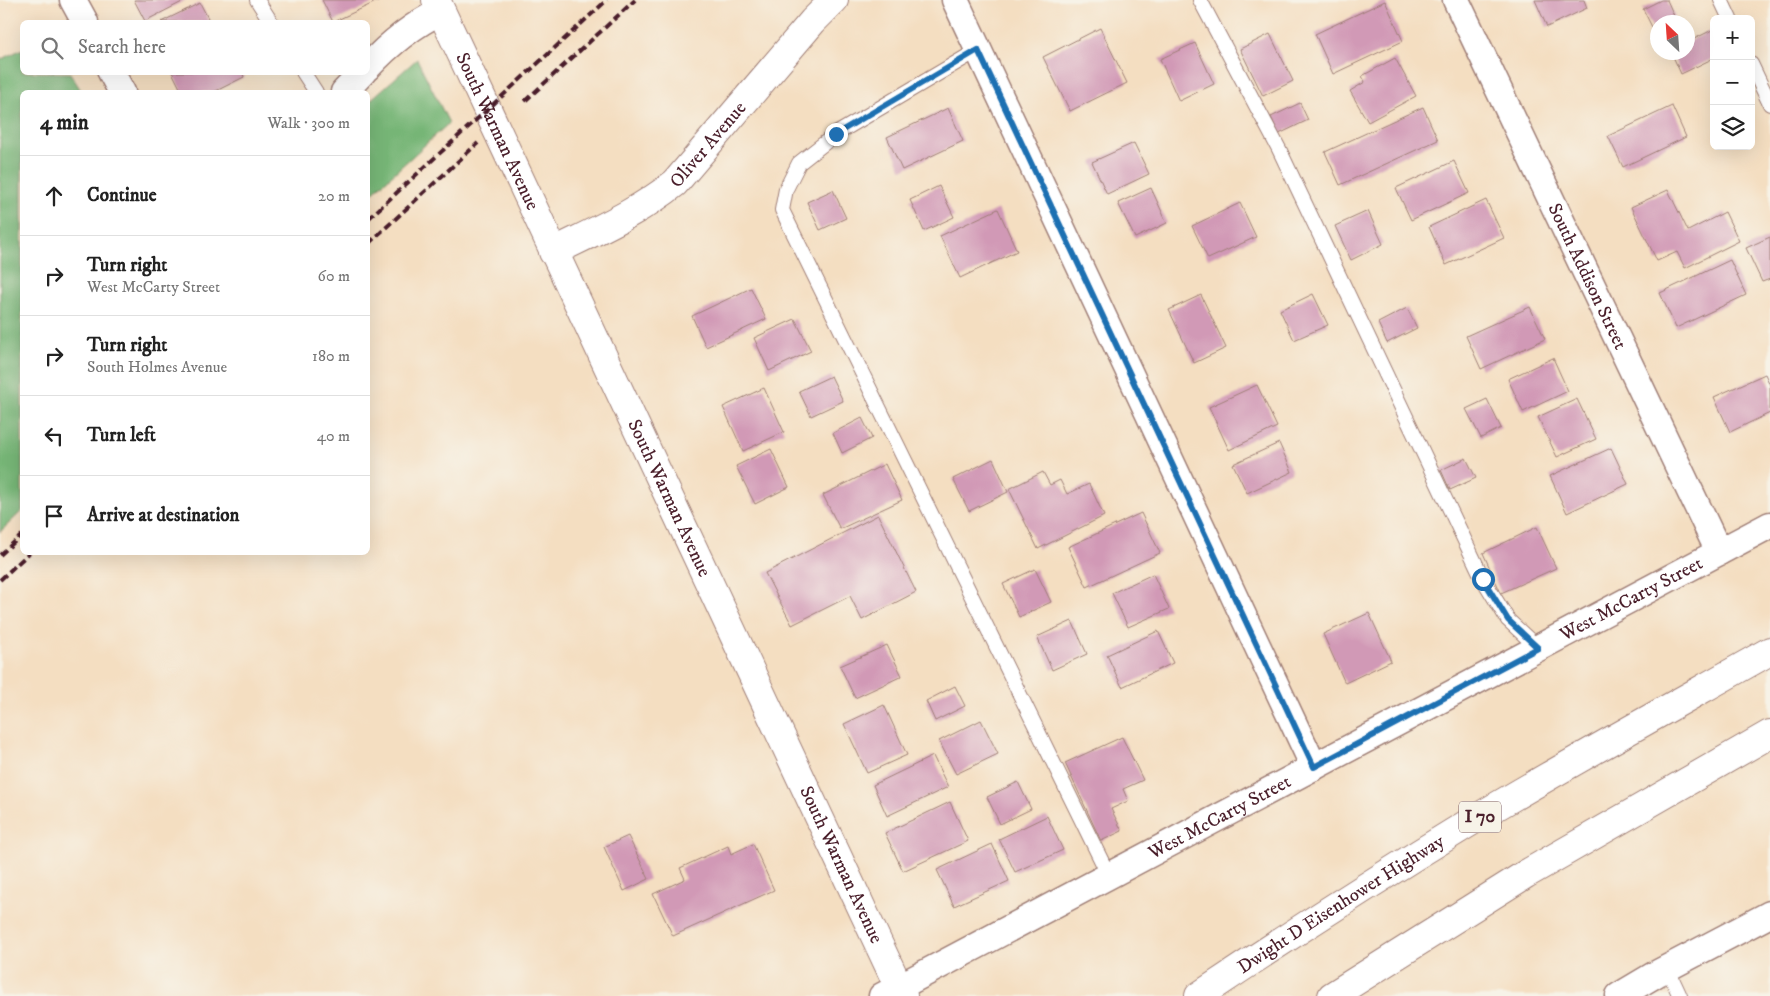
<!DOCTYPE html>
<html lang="en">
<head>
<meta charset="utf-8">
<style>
  body { margin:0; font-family:"IM FELL DW Pica",serif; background:#f2f2f2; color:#222 }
  .controls { position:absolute; right:15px; top:15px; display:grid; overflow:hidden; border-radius:8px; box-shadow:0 5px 20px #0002 }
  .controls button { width:45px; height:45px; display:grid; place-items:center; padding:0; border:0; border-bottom:1px solid #e0e0e0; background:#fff; color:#222; font:25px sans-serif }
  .compass { position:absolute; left:1650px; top:15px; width:45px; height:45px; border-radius:50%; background:#fff; box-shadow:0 5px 20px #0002; rotate:335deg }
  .stop { position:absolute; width:15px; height:15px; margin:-11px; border:4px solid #1f6fb2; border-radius:50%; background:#fff }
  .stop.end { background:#1f6fb2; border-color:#fff; box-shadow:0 1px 5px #0008 }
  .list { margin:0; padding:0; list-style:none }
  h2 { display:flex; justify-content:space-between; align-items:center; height:65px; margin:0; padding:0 20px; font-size:21px }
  h2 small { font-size:16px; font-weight:400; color:#767676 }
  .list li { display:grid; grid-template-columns:32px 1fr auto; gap:15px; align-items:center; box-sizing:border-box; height:80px; padding:0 20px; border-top:1px solid #e0e0e0 }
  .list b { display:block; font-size:19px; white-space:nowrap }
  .list p { margin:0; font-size:16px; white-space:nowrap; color:#767676 }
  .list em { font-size:16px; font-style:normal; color:#767676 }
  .icon { flex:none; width:28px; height:28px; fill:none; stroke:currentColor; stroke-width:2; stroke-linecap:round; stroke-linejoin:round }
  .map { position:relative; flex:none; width:1770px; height:996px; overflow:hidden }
  .search { position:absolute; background:#fff; box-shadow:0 5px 20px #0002; left:20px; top:20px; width:350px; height:55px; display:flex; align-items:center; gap:12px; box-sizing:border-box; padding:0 18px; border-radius:8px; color:#767676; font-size:19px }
  .panel { position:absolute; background:#fff; box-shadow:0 5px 20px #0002; left:20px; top:90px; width:350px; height:465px; border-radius:8px }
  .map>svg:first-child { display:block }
  .forest { fill:#76b576; stroke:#606a50 }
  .building { fill:#d199b6 }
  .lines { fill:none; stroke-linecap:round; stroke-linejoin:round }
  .lane-casing { stroke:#9f7e76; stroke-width:16 }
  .street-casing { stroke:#9f7e76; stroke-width:29 }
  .secondary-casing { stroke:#9f7e76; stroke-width:30 }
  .highway-casing { stroke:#9f7e76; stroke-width:30 }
  .lane { stroke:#fff; stroke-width:14 }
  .street { stroke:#fff; stroke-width:26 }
  .secondary { stroke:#fff; stroke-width:28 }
  .highway { stroke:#fff; stroke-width:28 }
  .rail { stroke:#4a1f2b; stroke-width:4; stroke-dasharray:8 4; stroke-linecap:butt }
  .route { stroke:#1f6fb2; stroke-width:6 }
  .labels { text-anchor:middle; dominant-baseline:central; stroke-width:4; stroke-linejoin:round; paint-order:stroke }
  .shield { fill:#f7f3e8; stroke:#7e5f64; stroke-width:1 }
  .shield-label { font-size:18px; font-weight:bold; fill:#4a1f2b }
  .street-label { font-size:19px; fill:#4a1f2b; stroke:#f7f3e8 }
</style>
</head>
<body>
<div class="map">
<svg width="1770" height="996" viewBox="0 0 1770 996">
  <rect width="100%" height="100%" fill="#f7f3e8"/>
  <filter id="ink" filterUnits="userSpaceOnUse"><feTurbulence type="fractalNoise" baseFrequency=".02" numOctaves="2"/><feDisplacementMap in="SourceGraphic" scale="10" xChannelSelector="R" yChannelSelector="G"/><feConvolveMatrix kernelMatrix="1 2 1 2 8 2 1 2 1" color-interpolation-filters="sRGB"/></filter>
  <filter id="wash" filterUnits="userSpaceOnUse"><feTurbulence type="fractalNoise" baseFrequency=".0096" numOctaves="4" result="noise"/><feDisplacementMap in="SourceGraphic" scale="20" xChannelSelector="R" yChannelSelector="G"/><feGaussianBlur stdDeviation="1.12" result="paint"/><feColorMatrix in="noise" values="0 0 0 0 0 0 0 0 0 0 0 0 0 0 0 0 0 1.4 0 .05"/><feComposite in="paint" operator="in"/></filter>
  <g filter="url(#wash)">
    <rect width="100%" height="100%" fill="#f4dec1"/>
    <!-- forest -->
    <g class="forest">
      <polygon points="22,49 22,72 70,73 82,92 22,92 22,511 0,532 0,60"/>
      <polygon points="417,59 449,123 368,197 368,102"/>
    </g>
    <g id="blocks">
      <!-- building -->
      <g class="building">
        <polygon points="134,0 186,0 145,21"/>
        <polygon points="322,0 380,0 333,22"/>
        <polygon points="1535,0 1584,0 1587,8 1547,27"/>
        <polygon points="1661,0 1667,0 1675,18 1666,22 1658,22 1658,27 1653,29 1643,9"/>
        <polygon points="1385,1 1403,41 1333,74 1315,34"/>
        <polygon points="200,3 210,22 161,22"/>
        <polygon points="1100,28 1127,83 1070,111 1043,57"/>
        <polygon points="1714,29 1714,58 1681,74 1671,52 1688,52 1688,42"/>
        <polygon points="1270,34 1293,81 1263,96 1240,49"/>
        <polygon points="1195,43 1214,84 1179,101 1160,59"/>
        <polygon points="1395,58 1416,96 1368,122 1350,91 1365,82 1362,76"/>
        <polygon points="172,72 242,72 244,77 214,92 182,92"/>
        <polygon points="1300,103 1308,120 1279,134 1271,117"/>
        <polygon points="1672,106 1686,137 1623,167 1608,136"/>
        <polygon points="1423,107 1438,140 1340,185 1325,152"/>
        <polygon points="948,108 963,141 902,170 887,137"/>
        <polygon points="1134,143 1149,174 1107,194 1092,162"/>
        <polygon points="1454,161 1469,193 1411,220 1396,188"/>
        <polygon points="939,186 954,217 924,231 910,200"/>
        <polygon points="1151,188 1167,223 1135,238 1118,203"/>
        <polygon points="833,190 846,218 820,230 807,202"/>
        <polygon points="1668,190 1688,231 1725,212 1739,241 1685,268 1677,252 1657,261 1631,207"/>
        <polygon points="1486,200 1504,238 1446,265 1429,227"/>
        <polygon points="1240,203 1256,237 1208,259 1192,226"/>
        <polygon points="998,209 1017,251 960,278 940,236"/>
        <polygon points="1368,211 1383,244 1351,260 1335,226"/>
        <polygon points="1770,237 1770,279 1762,282 1746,248"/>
        <polygon points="1730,260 1746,295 1676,328 1660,293"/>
        <polygon points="751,288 766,319 706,347 692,316"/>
        <polygon points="1313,294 1328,325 1294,340 1280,310"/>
        <polygon points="1201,295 1226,348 1194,363 1169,310"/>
        <polygon points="1530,307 1545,339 1481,369 1466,336"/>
        <polygon points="1407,308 1417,328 1387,343 1378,323"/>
        <polygon points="795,319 811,351 769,371 754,338"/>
        <polygon points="1553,358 1568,391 1523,412 1508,379"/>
        <polygon points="1765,374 1770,385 1770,413 1730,432 1714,397"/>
        <polygon points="831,376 843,401 811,416 799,391"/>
        <polygon points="1257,385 1277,427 1229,450 1209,407"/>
        <polygon points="764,388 784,432 743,451 723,407"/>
        <polygon points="1487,399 1501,428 1481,438 1466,409"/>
        <polygon points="1577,399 1596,439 1557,457 1538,417"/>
        <polygon points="862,418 872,438 842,453 833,433"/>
        <polygon points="1279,443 1292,472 1247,493 1233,464"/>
        <polygon points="1611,448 1628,484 1567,513 1550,476"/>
        <polygon points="771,449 789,487 755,504 736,466"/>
        <polygon points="1466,458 1476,478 1450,490 1441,470"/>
        <polygon points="993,459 1008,492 969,511 953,479"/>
        <polygon points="885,464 902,500 840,529 823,495"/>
        <polygon points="1043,472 1050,485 1060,480 1067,494 1089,484 1104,516 1038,549 1009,489"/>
        <polygon points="1141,513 1160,553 1087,587 1068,547"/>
        <polygon points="878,515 916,592 862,620 850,596 792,625 765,573"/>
        <polygon points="1537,527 1556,568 1501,593 1483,553"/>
        <polygon points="1035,569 1051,602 1019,617 1003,584"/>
        <polygon points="1153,574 1169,609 1128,627 1112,593"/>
        <polygon points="1369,613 1391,661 1345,683 1323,634"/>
        <polygon points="1072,621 1087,654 1052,670 1037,637"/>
        <polygon points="1158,631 1173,663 1122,687 1107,655"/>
        <polygon points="887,645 902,676 855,698 840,666"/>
        <polygon points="955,686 965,706 935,721 926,701"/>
        <polygon points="884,705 907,755 867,773 844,724"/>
        <polygon points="981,720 998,754 956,774 939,741"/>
        <polygon points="1122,737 1143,780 1123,789 1128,801 1111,809 1122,831 1101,841 1065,763"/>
        <polygon points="933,756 948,787 887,816 873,785"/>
        <polygon points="1018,782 1031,809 1000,824 987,797"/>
        <polygon points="950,802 968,841 903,871 885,833"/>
        <polygon points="1047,816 1063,850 1015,872 999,839"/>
        <polygon points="628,836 649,879 624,891 604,847"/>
        <polygon points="753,844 774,890 673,936 653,894 685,879 680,868 728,846 731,854"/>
        <polygon points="992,844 1009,881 954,906 937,870"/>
      </g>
    </g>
  </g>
  <g filter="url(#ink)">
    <use href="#blocks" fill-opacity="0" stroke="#9f7e76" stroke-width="1"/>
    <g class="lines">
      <defs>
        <g id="lane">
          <polyline points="257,0 271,22"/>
          <polyline points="1200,0 1279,149 1483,579 1508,620 1538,648"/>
          <polyline points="1721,0 1730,19"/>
          <polyline points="978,50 836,134 799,163 786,189 782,210 1109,876"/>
          <polyline points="1751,64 1770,104"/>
          <polyline points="303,72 316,92"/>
          <polyline points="1667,968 1680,996"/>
        </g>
        <g id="street">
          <polyline points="73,0 85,22"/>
          <polyline points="955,0 1314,767"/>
          <path id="s1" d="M1456,0L1719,552"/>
          <path d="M368,67C389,44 413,25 441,11"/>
          <polyline points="111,72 122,92"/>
          <polyline points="344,92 363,72"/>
          <path id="s2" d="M882,996L1770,525"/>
          <polyline points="1619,996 1656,974 1770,914"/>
        </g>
        <g id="secondary">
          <path id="s3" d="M436,0L903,996"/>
          <path id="s4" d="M553,252C595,231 639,212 675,183L813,21L834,0"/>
        </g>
        <g id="highway">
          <path id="s5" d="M1199,996C1287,937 1377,879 1467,824C1567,764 1669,708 1770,651"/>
          <polyline points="1332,996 1526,874 1770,734"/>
        </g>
      </defs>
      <!-- lane casing -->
      <use href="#lane" class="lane-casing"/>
      <!-- street casing -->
      <use href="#street" class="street-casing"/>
      <!-- secondary casing -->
      <use href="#secondary" class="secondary-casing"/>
      <!-- highway casing -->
      <use href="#highway" class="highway-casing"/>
      <!-- lane -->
      <use href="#lane" class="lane"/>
      <!-- street -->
      <use href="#street" class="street"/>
      <!-- secondary -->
      <use href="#secondary" class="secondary"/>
      <!-- highway -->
      <use href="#highway" class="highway"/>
      <!-- rail -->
      <g class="rail">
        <polyline points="525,101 635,0"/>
        <polyline points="368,219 607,0"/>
        <polyline points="368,244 478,143"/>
        <polyline points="0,555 22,535"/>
        <polyline points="0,580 30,552"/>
      </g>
    </g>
  </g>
  <g class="lines" filter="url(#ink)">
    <!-- route -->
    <polyline class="route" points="836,134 978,50 1314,767 1538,648 1508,620 1483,579"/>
  </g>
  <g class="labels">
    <!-- shield labels -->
    <rect class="shield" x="1459" y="801.5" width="42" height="31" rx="4"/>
    <g class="shield-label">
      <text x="1480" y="817">I 70</text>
    </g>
    <!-- street labels -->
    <g class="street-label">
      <text stroke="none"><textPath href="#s3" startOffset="145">South Warman Avenue</textPath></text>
      <text stroke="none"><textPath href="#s4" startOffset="191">Oliver Avenue</textPath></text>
      <text stroke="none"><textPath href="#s1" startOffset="306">South Addison Street</textPath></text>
      <text stroke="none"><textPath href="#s3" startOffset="550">South Warman Avenue</textPath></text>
      <text stroke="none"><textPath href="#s2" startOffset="848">West McCarty Street</textPath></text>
      <text stroke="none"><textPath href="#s2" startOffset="382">West McCarty Street</textPath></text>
      <text stroke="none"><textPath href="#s3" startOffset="955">South Warman Avenue</textPath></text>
      <text stroke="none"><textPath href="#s5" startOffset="169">Dwight D Eisenhower Highway</textPath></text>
    </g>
  </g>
</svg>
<div class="controls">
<button>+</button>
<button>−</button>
<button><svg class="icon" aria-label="layers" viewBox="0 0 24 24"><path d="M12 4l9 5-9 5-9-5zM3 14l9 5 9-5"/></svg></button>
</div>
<svg class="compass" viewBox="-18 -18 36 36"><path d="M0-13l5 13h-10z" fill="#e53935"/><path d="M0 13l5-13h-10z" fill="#767676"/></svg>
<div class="stop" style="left:1483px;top:579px"></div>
<div class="stop end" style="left:836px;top:134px"></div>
<div class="search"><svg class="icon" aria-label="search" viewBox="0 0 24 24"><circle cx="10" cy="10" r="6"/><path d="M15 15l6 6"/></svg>Search here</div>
<section class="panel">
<h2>4 min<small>Walk · 300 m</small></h2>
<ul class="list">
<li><svg class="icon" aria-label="ahead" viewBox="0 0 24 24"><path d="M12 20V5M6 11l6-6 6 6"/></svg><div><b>Continue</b></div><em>20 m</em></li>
<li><svg class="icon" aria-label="right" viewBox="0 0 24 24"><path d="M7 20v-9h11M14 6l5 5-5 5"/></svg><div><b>Turn right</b><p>West McCarty Street</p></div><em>60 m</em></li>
<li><svg class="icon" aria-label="right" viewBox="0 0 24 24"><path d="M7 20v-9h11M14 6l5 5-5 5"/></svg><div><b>Turn right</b><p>South Holmes Avenue</p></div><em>180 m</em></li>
<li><svg class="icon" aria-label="left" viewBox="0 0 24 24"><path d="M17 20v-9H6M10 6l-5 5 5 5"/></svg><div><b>Turn left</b></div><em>40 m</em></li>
<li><svg class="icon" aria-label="arrive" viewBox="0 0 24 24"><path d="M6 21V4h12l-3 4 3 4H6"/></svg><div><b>Arrive at destination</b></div></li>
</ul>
</section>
</div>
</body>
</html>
